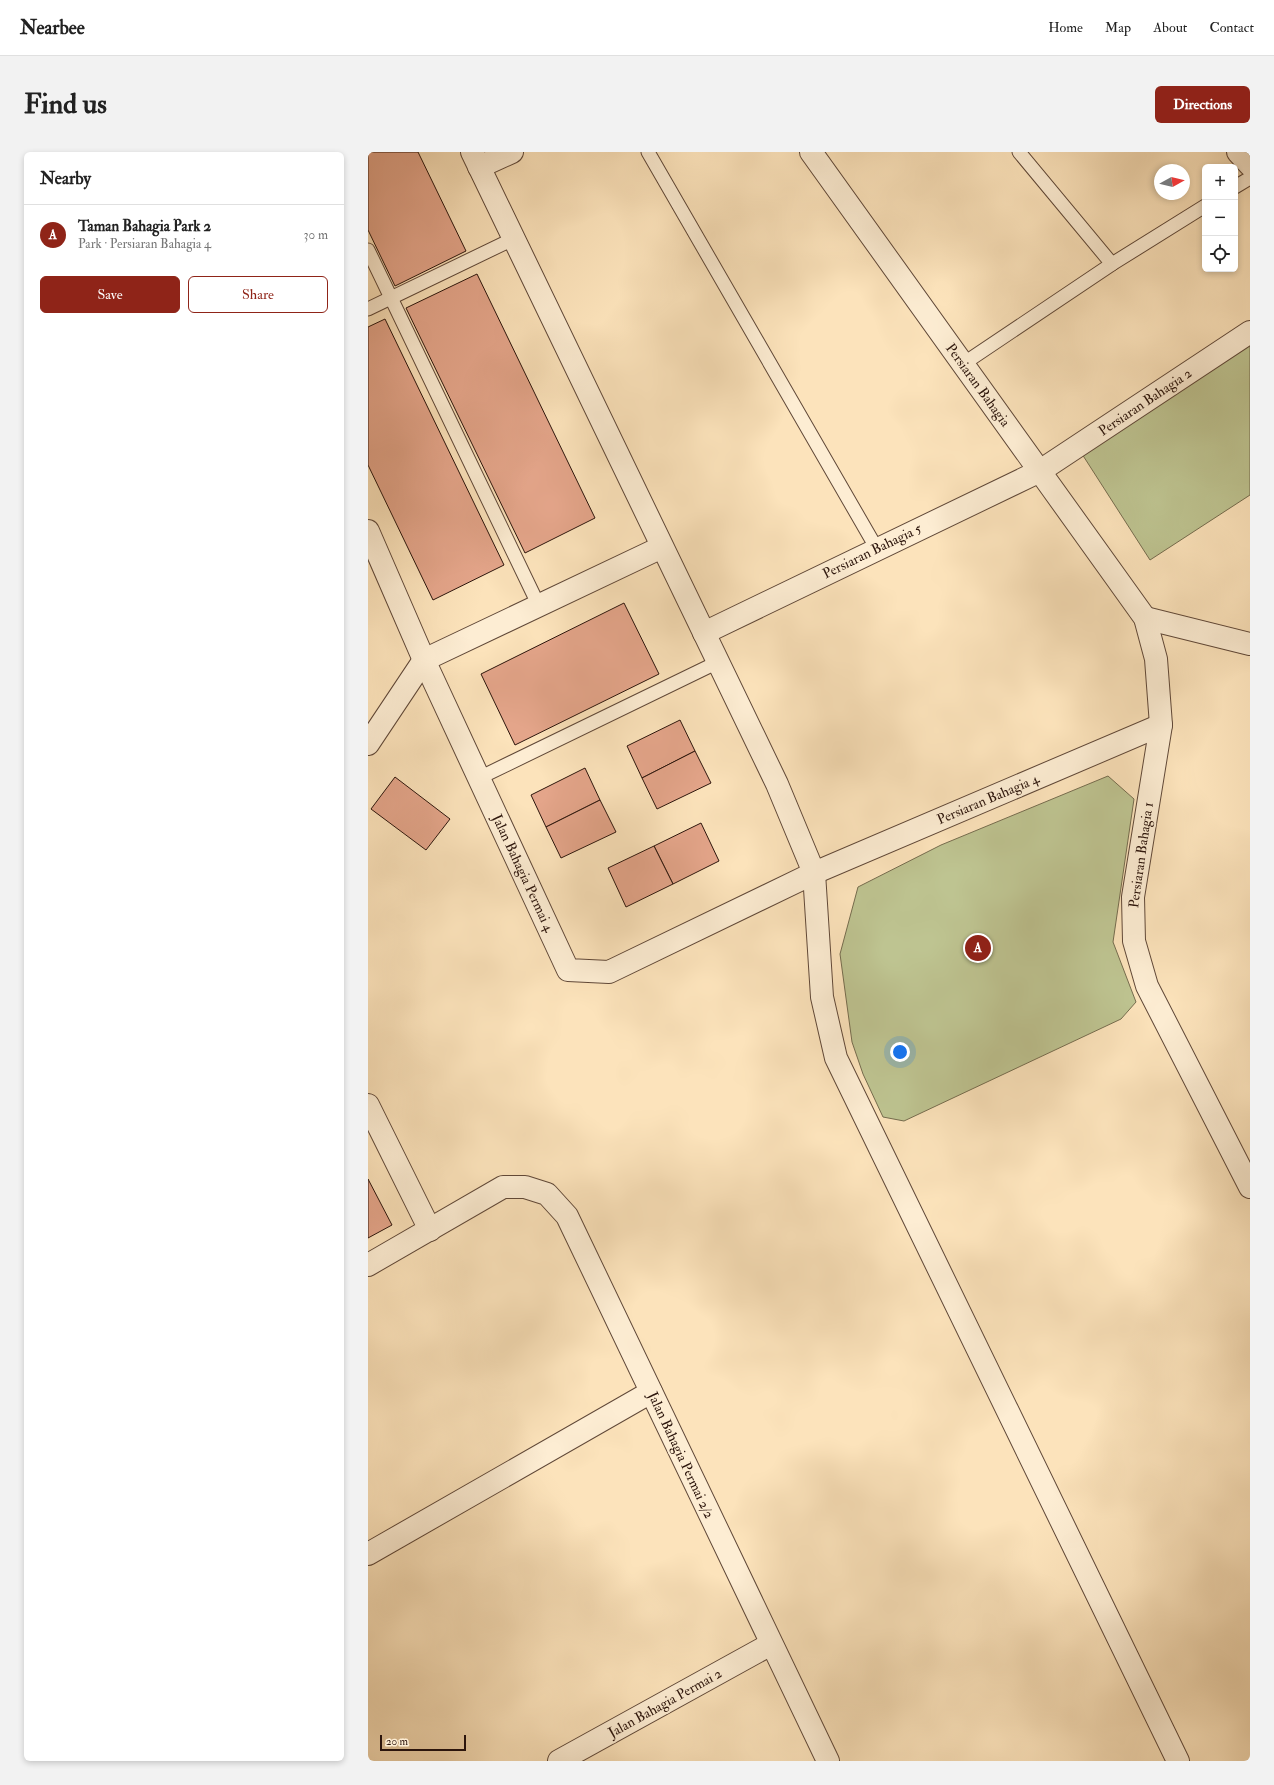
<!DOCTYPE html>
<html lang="en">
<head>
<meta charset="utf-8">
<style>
  body { margin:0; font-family:"IM FELL Double Pica",serif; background:#f2f2f2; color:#222 }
  .controls { position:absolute; right:12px; top:12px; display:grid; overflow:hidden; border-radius:6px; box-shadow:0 2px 6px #0003 }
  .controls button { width:36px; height:36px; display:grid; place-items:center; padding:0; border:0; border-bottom:1px solid #e0e0e0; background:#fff; color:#222; font:20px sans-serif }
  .compass { position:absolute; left:786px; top:12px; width:36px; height:36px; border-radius:50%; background:#fff; box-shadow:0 2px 6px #0003; rotate:82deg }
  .scale { position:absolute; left:12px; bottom:10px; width:86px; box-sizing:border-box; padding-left:4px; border:2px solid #2c150c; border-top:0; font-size:11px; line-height:14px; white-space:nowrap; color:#2c150c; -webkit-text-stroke:3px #fdedd3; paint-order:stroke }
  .you { position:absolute; left:532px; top:900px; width:14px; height:14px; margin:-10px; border:3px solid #fff; border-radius:50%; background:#1a73e8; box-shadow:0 0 0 6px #1a73e833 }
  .badge { display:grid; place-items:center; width:26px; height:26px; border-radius:50%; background:#8f2418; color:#fff; font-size:13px; font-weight:700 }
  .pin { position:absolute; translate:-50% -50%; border:2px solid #fff; box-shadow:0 1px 4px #0006 }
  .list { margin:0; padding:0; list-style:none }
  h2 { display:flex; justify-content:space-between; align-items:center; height:52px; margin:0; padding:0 16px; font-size:17px }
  h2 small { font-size:13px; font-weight:400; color:#767676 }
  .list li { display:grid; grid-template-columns:26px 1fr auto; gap:12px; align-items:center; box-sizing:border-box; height:60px; padding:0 16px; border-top:1px solid #e0e0e0 }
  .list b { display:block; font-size:15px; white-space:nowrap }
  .list p { margin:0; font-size:13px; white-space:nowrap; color:#767676 }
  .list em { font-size:13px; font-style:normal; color:#767676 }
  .actions { display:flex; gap:8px; padding:12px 16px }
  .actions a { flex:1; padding:9px 0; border:1px solid #8f2418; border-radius:6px; text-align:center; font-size:14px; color:#8f2418 }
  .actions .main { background:#8f2418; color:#fff }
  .icon { flex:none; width:22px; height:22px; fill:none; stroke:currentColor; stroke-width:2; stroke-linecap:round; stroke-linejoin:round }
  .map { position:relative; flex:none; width:882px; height:1609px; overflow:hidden; border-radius:6px }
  header { display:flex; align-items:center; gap:24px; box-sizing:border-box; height:56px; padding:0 20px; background:#fff; border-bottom:1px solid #e0e0e0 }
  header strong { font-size:19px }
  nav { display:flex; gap:22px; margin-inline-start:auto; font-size:14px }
  .intro { display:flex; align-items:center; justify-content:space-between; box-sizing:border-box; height:96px; padding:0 24px }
  h1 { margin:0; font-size:28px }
  .button { padding:10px 18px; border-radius:6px; background:#8f2418; color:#fff; font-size:14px; font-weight:700 }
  main { display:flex; gap:24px; padding:0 24px }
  aside { flex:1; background:#fff; border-radius:6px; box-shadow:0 2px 6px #0003 }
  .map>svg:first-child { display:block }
  .green { fill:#bec491; stroke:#756c4e }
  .building { fill:#e4a58a; stroke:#2c150c }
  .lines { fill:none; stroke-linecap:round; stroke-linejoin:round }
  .lane-casing { stroke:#604838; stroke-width:15 }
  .street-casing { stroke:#604838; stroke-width:24 }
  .lane { stroke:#fdedd3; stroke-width:13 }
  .street { stroke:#fdedd3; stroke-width:22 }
  .labels { text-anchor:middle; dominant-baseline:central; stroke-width:4; stroke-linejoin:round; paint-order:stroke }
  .street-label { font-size:14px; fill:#2c150c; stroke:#fdedd3 }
</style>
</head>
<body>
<header>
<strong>Nearbee</strong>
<nav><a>Home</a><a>Map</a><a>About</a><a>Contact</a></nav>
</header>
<div class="intro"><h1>Find us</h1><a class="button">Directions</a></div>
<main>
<aside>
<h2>Nearby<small></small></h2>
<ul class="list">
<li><span class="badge">A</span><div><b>Taman Bahagia Park 2</b><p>Park · Persiaran Bahagia 4</p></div><em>30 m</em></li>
</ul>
<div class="actions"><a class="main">Save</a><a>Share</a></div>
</aside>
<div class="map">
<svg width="882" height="1609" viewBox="0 0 882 1609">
  <rect width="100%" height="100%" fill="#fce3bb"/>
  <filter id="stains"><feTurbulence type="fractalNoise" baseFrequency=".005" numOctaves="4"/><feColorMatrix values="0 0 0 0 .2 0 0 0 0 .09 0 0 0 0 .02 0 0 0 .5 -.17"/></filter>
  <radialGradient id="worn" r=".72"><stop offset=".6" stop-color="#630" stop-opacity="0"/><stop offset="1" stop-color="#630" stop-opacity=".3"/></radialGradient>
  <!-- green -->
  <g class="green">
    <polygon points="882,193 882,343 782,408 714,302"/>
    <polygon points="740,624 766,647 745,790 768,850 753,867 536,969 515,965 495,922 484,890 472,802 490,735 573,693"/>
  </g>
  <!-- building -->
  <g class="building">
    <polygon points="0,0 50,0 98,99 27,134 0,78"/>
    <polygon points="109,122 227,366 157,401 38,156"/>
    <polygon points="17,167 136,413 65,448 0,313 0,175"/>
    <polygon points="256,451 291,522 147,593 113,522"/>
    <polygon points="312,568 327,599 274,626 259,594"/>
    <polygon points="327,599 343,631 289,657 274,626"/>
    <polygon points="217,616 232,648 178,675 163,643"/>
    <polygon points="27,625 82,667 58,698 3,657"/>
    <polygon points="232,648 248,680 193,706 178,675"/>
    <polygon points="333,671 351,709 305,732 286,694"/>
    <polygon points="286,694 305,732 258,755 240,716"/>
    <polygon points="0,1027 24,1073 0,1086"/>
  </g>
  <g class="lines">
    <defs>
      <g id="lane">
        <polyline points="280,0 509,397"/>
        <polyline points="651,0 744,112"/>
        <polyline points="867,35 882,26"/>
        <polyline points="0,98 171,454"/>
        <polyline points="0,157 145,87"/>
        <polyline points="595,212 744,112 837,54"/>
        <polyline points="111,626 350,510"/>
      </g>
      <g id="street">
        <polyline points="104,0 409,632 446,721 454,845 468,906 810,1609"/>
        <polyline points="443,0 777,466 788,507 793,573 765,745 766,789 779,834 882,1035"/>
        <polyline points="870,0 882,13"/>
        <polyline points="111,15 144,0"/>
        <polyline points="0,379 56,508 200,818 241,820 446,721 793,573"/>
        <polyline points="777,466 882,492"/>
        <polyline points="336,481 672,319 882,180"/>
        <polyline points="0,592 56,508 294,395"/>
        <polyline points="0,953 62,1078"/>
        <polyline points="0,1113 135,1035 157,1035 179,1042 199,1064 460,1609"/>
        <polyline points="0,1402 283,1240"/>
        <polyline points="191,1609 403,1492"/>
      </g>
    </defs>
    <!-- lane casing -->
    <use href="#lane" class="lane-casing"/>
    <!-- street casing -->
    <use href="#street" class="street-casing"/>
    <!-- lane -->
    <use href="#lane" class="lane"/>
    <!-- street -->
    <use href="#street" class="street"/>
  </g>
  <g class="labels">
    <!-- street labels -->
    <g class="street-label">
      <text transform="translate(610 233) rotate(54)">Persiaran Bahagia</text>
      <text transform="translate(777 250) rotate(-34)">Persiaran Bahagia 2</text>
      <text transform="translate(504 399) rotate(-26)">Persiaran Bahagia 5</text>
      <text transform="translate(620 647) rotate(-23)">Persiaran Bahagia 4</text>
      <text transform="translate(773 703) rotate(-82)">Persiaran Bahagia 1</text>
      <text transform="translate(155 721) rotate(65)">Jalan Bahagia Permai 4</text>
      <text transform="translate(313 1303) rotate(65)">Jalan Bahagia Permai 2/2</text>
      <text transform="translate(297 1551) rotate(-29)">Jalan Bahagia Permai 2</text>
    </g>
  </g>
  <rect width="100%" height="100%" filter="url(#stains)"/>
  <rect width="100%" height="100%" fill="url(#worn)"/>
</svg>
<div class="controls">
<button>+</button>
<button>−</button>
<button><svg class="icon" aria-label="locate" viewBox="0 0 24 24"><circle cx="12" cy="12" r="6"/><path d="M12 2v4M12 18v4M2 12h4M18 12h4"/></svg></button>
</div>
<svg class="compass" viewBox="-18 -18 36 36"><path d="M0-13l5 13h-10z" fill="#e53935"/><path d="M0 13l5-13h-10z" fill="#767676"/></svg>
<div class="scale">20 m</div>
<div class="you"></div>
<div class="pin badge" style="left:610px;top:796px">A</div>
</div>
</main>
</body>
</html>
